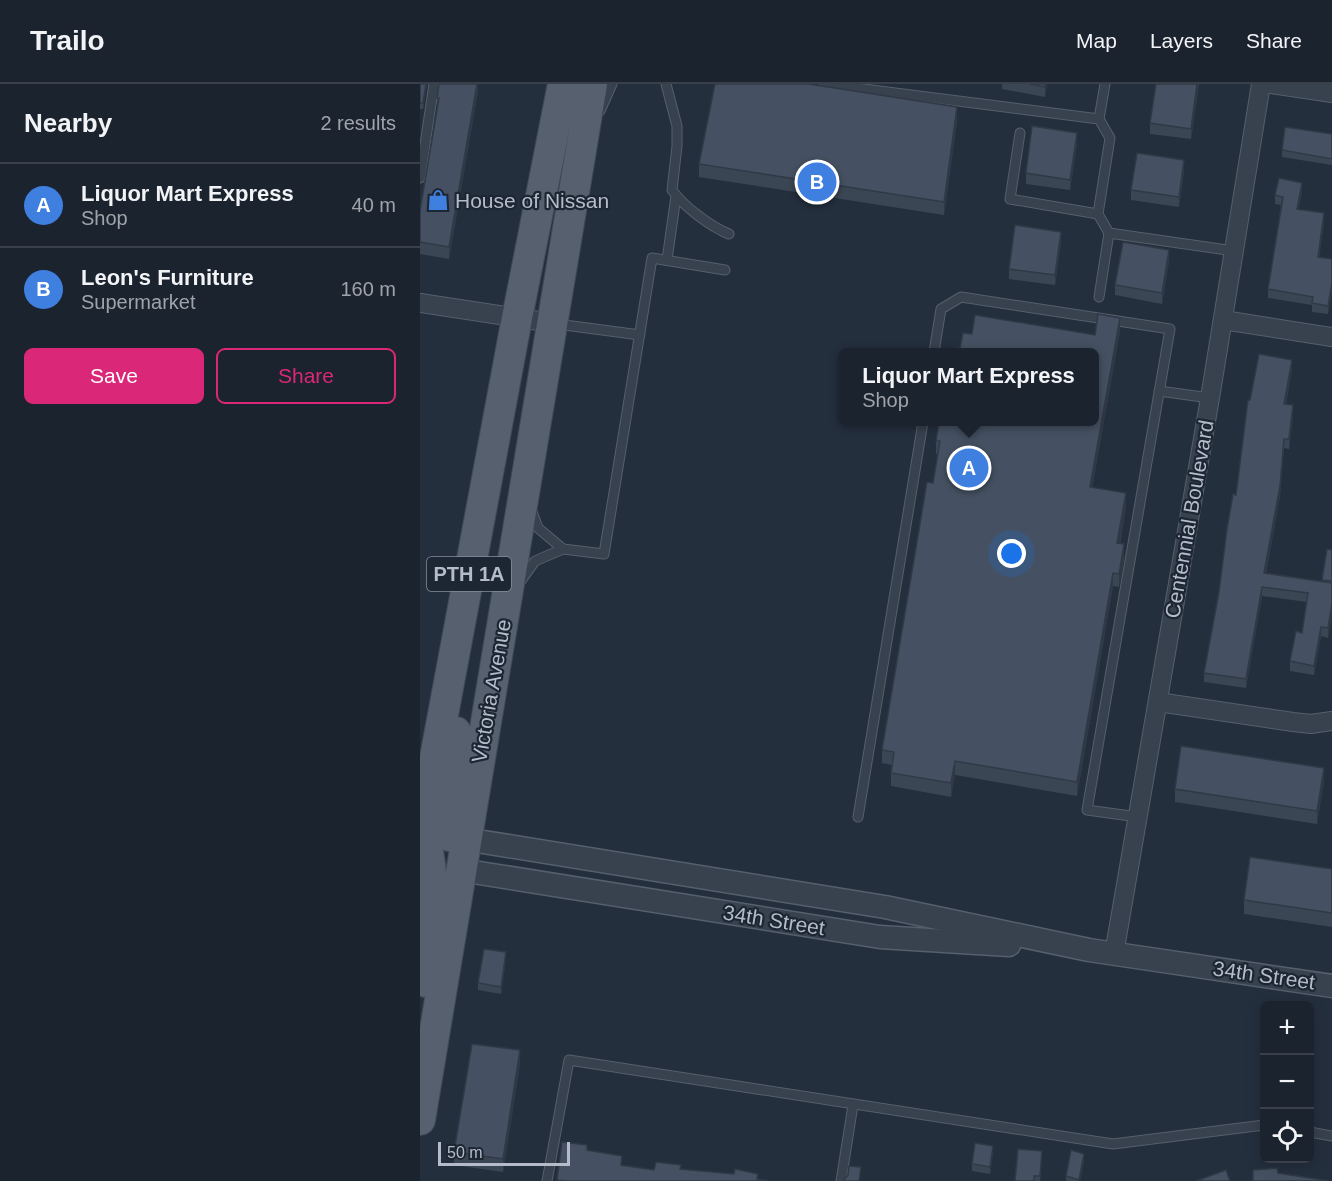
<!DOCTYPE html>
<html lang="en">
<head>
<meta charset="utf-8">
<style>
  body { margin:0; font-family:Helvetica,sans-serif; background:#282f3a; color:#f1f3f6 }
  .controls { position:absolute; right:18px; bottom:18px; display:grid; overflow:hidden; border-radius:9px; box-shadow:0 3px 15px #0003 }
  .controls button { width:54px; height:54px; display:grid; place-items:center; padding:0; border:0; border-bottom:2px solid #39404a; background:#1b232e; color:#f1f3f6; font:30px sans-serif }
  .scale { position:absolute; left:18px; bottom:15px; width:132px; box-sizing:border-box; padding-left:6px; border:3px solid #b4bcc9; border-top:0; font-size:16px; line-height:21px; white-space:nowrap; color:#b4bcc9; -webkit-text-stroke:4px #1d2633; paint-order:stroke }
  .you { position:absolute; left:592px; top:470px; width:21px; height:21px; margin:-15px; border:4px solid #fff; border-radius:50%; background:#1a73e8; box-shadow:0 0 0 9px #1a73e833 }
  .badge { display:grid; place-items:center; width:39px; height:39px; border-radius:50%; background:#db2777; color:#fff; font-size:20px; font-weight:700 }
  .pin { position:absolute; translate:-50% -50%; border:3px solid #fff; box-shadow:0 2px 6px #0006 }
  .popup { position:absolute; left:418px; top:264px; width:261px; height:78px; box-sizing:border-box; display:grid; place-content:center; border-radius:9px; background:#1b232e; filter:drop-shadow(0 2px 4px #0005); font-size:20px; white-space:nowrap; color:#a0a4aa }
  .popup b { font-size:22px; color:#f1f3f6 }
  .popup::after { content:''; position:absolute; left:50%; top:100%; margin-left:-12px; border:12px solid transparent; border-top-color:#1b232e }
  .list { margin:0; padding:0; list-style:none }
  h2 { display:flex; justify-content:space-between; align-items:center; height:78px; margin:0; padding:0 24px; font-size:26px }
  h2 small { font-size:20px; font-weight:400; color:#a0a4aa }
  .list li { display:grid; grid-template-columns:39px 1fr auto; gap:18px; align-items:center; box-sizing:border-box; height:84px; padding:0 24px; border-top:2px solid #39404a }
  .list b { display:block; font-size:22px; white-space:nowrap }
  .list p { margin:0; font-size:20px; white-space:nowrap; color:#a0a4aa }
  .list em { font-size:20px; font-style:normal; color:#a0a4aa }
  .actions { display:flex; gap:12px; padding:18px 24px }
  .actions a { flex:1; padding:14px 0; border:2px solid #db2777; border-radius:9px; text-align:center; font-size:21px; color:#db2777 }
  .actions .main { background:#db2777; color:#fff }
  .icon { flex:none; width:33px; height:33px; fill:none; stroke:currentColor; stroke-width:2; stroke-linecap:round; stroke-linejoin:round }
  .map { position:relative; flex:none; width:912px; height:1097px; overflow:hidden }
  header { display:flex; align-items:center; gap:36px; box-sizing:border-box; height:84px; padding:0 30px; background:#1b232e; border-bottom:2px solid #39404a }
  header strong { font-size:28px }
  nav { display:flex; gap:33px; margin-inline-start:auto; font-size:21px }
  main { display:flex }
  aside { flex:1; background:#1b232e }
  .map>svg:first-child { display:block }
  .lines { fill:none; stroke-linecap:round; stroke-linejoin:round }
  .service-casing { stroke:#565f6c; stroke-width:11 }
  .minor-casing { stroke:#565f6c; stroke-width:20 }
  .tertiary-casing { stroke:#565f6c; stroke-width:25 }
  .primary-casing { stroke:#414a57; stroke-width:32 }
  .service { stroke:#38414e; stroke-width:9 }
  .minor { stroke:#38414e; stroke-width:18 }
  .tertiary { stroke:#38414e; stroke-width:22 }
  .primary { stroke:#56606e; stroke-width:30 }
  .wall { fill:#3b4654 }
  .shaded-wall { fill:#303945 }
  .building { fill:#455162; stroke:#303945; stroke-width:1.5 }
  .labels { text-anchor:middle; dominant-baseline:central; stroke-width:4.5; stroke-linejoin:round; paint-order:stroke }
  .shield { fill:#1d2633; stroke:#878f9c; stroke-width:1.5 }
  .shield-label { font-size:20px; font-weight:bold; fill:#b4bcc9 }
  .poi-label { font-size:21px; fill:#b4bcc9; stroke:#1d2633; text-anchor:start }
  .street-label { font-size:21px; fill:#b4bcc9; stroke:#1d2633 }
</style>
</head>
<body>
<header>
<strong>Trailo</strong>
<nav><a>Map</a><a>Layers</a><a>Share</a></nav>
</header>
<main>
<aside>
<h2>Nearby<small>2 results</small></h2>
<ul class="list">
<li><span class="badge" style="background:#3f7fe0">A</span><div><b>Liquor Mart Express</b><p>Shop</p></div><em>40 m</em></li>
<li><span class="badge" style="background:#3f7fe0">B</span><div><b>Leon's Furniture</b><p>Supermarket</p></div><em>160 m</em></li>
</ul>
<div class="actions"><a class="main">Save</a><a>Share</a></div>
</aside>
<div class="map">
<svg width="912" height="1097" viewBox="0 0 912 1097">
  <rect width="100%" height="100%" fill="#242f3e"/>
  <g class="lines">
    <defs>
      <g id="service">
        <path d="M246,0L257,42V62L252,106C263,122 291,143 309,150"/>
        <polyline points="405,0 679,35 685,0"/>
        <polyline points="180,27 192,0"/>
        <polyline points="679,35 690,54 678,130 689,149 814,167"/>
        <polyline points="600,49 590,115 678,130"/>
        <polyline points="0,94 14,0"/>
        <polyline points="247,176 256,112"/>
        <polyline points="679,213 689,149"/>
        <polyline points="137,240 220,251"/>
        <polyline points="514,268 521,225 541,213 750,245 667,726 718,733"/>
        <polyline points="739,307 790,314"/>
        <polyline points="111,425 118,444 143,465 184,470 232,174 305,186"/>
        <polyline points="100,498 115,477 143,465"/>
        <polyline points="438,733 503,338"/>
        <polyline points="890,1048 912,1052"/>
        <polyline points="127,1097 149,976 693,1060 844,1041"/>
        <polyline points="421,1097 433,1021"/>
      </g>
      <g id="minor">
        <polyline points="851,0 912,9"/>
        <polyline points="0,219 132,239"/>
        <polyline points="803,236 912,253"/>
        <polyline points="738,618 873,638 891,640 912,637"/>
        <polyline points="694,870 790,314 841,0"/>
      </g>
      <g id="tertiary">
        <polyline points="45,755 465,823 669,866 912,902"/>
        <polyline points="41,786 460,853 589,861"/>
      </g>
      <g id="primary">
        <path d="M1,747C20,785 8,855 6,898"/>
        <polyline points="29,752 36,648"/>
        <polyline points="0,754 97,234 143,0"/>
        <polyline points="0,1036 172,0"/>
      </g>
    </defs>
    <!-- service casing -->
    <use href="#service" class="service-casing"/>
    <!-- minor casing -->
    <use href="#minor" class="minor-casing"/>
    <!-- tertiary casing -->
    <use href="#tertiary" class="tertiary-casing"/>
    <!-- primary casing -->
    <use href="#primary" class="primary-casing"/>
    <!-- service -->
    <use href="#service" class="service"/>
    <!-- minor -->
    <use href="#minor" class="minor"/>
    <!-- tertiary -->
    <use href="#tertiary" class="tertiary"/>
    <!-- primary -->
    <use href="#primary" class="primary"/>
  </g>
  <!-- wall -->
  <g class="wall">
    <polygon points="0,0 7,0 3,25 0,25"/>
    <polygon points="58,0 58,7 29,175 0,170 0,127 17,26 17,14"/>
    <polygon points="582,0 627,0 625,13 582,5"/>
    <polygon points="779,0 771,55 730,50 730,39"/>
    <polygon points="537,37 524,131 279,93 279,80"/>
    <polygon points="912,50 912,81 862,73 862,66"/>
    <polygon points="657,59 650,106 606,100 606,89"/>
    <polygon points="764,86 759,123 711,116 711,106"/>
    <polygon points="882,108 878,125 904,138 899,174 912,175 912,206 908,230 892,228 892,221 848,214 848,205 861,121 855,120 855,111"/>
    <polygon points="641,158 635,201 589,195 589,185"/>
    <polygon points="749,177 742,220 695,211 695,201"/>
    <polygon points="700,247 672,404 706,423 700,460 704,474 699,503 693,502 657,712 535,691 531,713 471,702 471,689 472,681 462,679 462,666 513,399 518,370 516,370 516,357 675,338 540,264 552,250 675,251"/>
    <polygon points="872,285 866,320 873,331 869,365 864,364 860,412 846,490 902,498 912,466 912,529 908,554 901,552 894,591 870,587 870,577 882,549 887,518 842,512 826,604 784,598 784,589 816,411 830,316"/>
    <polygon points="904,697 897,740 755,718 755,705"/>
    <polygon points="912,785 912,843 824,830 824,816"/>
    <polygon points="86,875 81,910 58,906 58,899"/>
    <polygon points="100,980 83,1088 34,1081 34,1068"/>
    <polygon points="573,1069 570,1090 552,1087 552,1080"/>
    <polygon points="622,1074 620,1097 595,1097"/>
    <polygon points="664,1077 660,1097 646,1097 646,1092"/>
  </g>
  <!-- shaded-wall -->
  <g class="shaded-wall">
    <polygon points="6,0 7,3 3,25 3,19"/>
    <polygon points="57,0 58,0 58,7 29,175 29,163"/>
    <polygon points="625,0 627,0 625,13"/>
    <polygon points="777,0 779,0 771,55 771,45"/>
    <polygon points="537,23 537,37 524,131 524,118"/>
    <polygon points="657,49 657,59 650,106 650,96"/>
    <polygon points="764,76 764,86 759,123 759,113"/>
    <polygon points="882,99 882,108 877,134 877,125"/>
    <polygon points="904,129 904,138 898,182 898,173"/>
    <polygon points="641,148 641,158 635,201 635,191"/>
    <polygon points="749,166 749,177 742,220 742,209"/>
    <polygon points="912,198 912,206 908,230 908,222"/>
    <polygon points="700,234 700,247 670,417 670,403"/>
    <polygon points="872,276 872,285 864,330 864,320"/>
    <polygon points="873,321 873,331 869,365 869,355"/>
    <polygon points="864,355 864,364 860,412 844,499 844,489"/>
    <polygon points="706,409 706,423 697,473 697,459"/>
    <polygon points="704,460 704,474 699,503 699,490"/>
    <polygon points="693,489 693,502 657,712 657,698"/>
    <polygon points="842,503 842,512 826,604 826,595"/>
    <polygon points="912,519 912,529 908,554 908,544"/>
    <polygon points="901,543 901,552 894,591 894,582"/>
    <polygon points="535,677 535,691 531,713 531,699"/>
    <polygon points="904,684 904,697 897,740 897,727"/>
    <polygon points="86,868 86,875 81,910 81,903"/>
    <polygon points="100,966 100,980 83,1088 83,1075"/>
    <polygon points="573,1062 573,1069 570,1090 570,1083"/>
    <polygon points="664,1070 664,1077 660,1097 659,1097"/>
  </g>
  <!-- building -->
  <g class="building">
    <polygon points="0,0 6,0 3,19 0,19"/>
    <polygon points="19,0 57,0 29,163 0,158 0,127 19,14 17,14"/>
    <polygon points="295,0 389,0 537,23 524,118 279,80"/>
    <polygon points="610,0 625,0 625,3"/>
    <polygon points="736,0 777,0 771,45 730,39"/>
    <polygon points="612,42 657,49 650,96 606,89"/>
    <polygon points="865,43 912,50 912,75 862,66"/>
    <polygon points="717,69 764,76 759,113 711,106"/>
    <polygon points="859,94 882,99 877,125 904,129 898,173 912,175 912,198 908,222 892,219 893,213 848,205 863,113 855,111"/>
    <polygon points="595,141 641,148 635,191 589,185"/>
    <polygon points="703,158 749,166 742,209 695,201"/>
    <polygon points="678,230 700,234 670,403 706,409 697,459 704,460 699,490 693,489 657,698 535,677 531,699 471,689 474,668 462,666 507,398 513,399 520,357 516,357 519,338 675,338 675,268 535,268 536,264 540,264 543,249 552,250 555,231 675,251"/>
    <polygon points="839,270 872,276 864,320 873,321 869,355 864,355 860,402 844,489 912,499 912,519 908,544 901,543 894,582 870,577 876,547 882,549 888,509 842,503 826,595 784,589 799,508 807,445 813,410 816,411 828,316 830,316"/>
    <polygon points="907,465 912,466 912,497 902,496"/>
    <polygon points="761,662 904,684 897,727 755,705"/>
    <polygon points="830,773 912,785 912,829 824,816"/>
    <polygon points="64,865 86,868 81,903 58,899"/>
    <polygon points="52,960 100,966 83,1075 34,1068"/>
    <polygon points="142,1058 167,1061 167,1066 202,1072 201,1081 234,1086 236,1078 261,1081 260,1085 314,1090 315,1085 338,1090 337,1095 349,1097 146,1097 137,1096"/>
    <polygon points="555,1059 573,1062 570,1083 552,1080"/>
    <polygon points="598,1065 622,1067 620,1092 614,1092 614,1097 595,1097"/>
    <polygon points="651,1066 664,1070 659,1096 646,1092"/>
    <polygon points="429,1082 441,1083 439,1097 423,1097 428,1091"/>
    <polygon points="857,1084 858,1089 909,1097 833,1097 833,1086"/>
    <polygon points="806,1086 810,1097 776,1097"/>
  </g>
  <!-- icons -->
  <defs>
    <symbol id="shop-bare" viewBox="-9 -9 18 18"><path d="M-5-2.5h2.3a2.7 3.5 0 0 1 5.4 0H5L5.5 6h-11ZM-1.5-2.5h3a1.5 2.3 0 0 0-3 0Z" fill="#3f7fe0" stroke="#1d2633" stroke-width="2.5" paint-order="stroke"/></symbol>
  </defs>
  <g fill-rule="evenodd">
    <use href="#shop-bare" x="3" y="101" width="30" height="30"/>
  </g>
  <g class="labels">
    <!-- shield labels -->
    <rect class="shield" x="7" y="473" width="84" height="34" rx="4.5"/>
    <g class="shield-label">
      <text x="49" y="490">PTH 1A</text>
    </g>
    <!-- poi labels -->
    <g class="poi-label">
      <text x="35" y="116">House of Nissan</text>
    </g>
    <!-- street labels -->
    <g class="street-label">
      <text transform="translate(769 435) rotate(-80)">Centennial Boulevard</text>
      <text transform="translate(71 607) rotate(-80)">Victoria Avenue</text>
      <text transform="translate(354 836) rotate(9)">34th Street</text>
      <text transform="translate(844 891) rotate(8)">34th Street</text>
    </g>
  </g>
</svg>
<div class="controls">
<button>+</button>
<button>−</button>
<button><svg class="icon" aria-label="locate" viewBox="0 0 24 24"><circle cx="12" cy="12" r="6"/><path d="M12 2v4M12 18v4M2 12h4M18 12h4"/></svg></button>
</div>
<div class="scale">50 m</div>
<div class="you"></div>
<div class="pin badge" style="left:549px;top:384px;background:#3f7fe0">A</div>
<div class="popup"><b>Liquor Mart Express</b>Shop</div>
<div class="pin badge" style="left:397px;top:98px;background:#3f7fe0">B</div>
</div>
</main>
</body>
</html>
